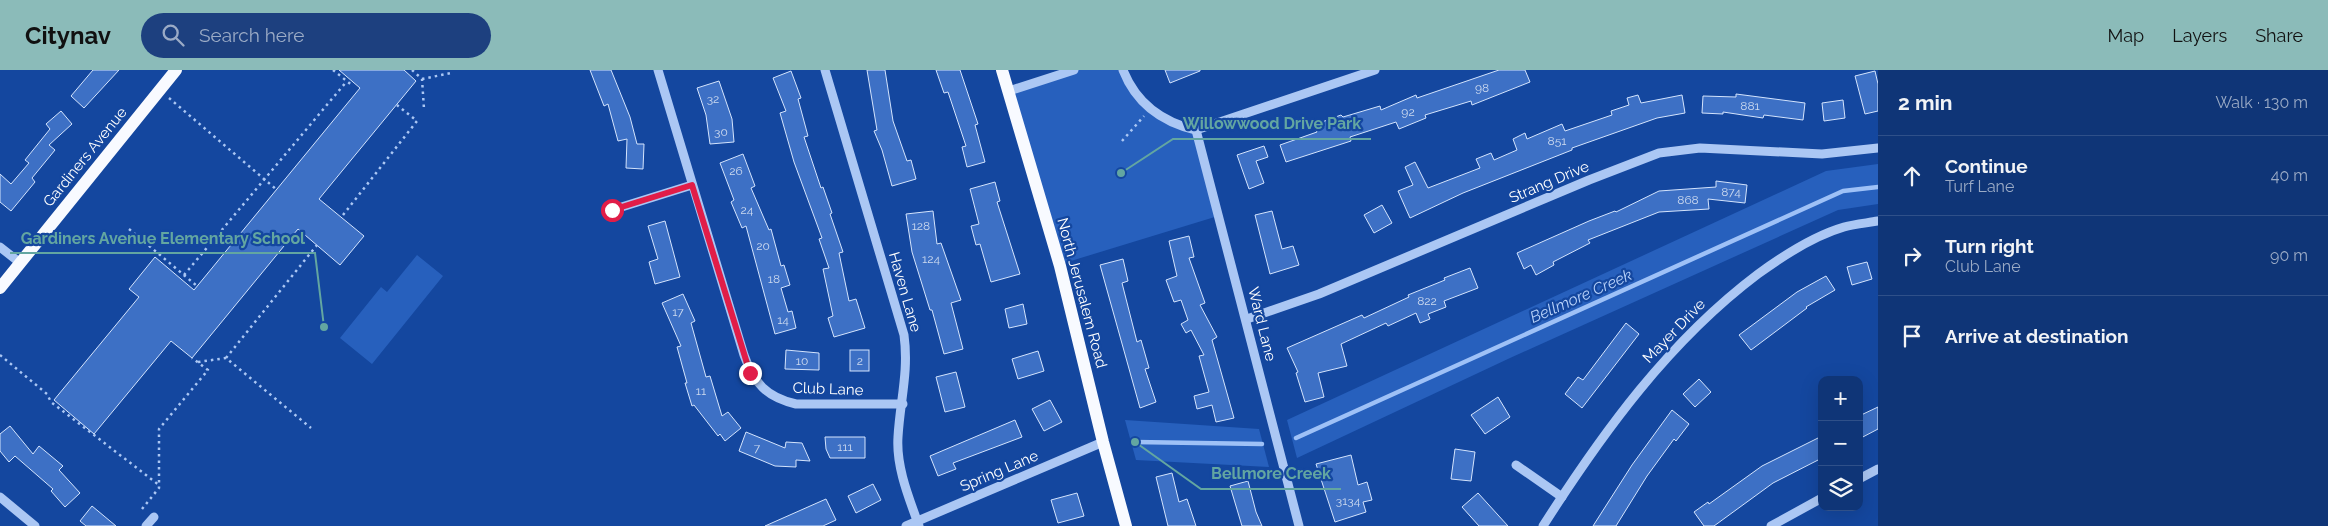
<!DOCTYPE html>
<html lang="en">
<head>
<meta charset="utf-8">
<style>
  body { margin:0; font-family:Raleway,sans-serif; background:#1d407f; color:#f1f3f6 }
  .controls { position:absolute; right:15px; bottom:15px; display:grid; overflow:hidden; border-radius:10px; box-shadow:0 5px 20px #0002 }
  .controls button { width:45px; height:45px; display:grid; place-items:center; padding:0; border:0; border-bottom:1px solid #2f5089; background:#0f3577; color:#f1f3f6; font:25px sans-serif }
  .stop { position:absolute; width:15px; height:15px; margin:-11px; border:4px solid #e11d48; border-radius:50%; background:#fff }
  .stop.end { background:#e11d48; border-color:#fff; box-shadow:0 1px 5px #0008 }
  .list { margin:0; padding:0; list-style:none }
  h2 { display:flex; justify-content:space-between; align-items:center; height:65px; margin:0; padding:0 20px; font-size:21px }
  h2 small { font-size:16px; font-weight:400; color:#9babc6 }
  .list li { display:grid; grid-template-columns:32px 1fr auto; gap:15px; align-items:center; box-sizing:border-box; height:80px; padding:0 20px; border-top:1px solid #2f5089 }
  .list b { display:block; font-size:19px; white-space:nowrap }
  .list p { margin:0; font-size:16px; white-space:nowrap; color:#9babc6 }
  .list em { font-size:16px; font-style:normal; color:#9babc6 }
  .icon { flex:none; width:28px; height:28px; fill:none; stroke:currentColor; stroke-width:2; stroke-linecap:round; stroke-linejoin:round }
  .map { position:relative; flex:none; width:1878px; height:456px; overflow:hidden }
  header { display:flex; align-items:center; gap:30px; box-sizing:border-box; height:70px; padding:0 25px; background:#8bbbb9; color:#111 }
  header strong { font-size:24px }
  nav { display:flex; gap:28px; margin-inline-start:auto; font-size:18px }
  .search { width:350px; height:45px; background:#1d407f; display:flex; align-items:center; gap:12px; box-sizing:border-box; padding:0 18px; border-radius:28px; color:#9babc6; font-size:19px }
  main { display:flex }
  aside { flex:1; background:#0f3577 }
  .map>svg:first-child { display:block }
  .green { fill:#2760bd }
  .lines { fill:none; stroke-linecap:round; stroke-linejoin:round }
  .stream { stroke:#9ec1f7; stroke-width:4.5 }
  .building { fill:#3d70c5; stroke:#d4e4fd }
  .path { stroke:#abc7f4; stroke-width:2.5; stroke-dasharray:2.5 4; stroke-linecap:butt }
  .minor { stroke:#abc7f4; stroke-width:9 }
  .major { stroke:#f8faff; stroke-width:12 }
  .route { stroke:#e11d48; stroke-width:6 }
  .labels { text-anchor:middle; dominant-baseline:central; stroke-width:4.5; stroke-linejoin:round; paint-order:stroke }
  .number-label { font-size:12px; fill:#cedbf0 }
  .street-label { font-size:15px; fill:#fff; stroke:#14479f }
  .water-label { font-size:16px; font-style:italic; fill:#b8d2fa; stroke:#14479f }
  .leader { fill:none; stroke:#63a6a1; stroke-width:2 }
  .callout-dot { fill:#63a6a1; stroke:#14479f; stroke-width:2 }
  .callout-label { font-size:16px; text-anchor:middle; font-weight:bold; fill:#63a6a1; stroke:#14479f; stroke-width:4.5; stroke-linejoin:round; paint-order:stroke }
</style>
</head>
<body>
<header>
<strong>Citynav</strong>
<div class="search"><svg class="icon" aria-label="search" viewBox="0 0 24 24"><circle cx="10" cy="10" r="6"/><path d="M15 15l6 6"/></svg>Search here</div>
<nav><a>Map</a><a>Layers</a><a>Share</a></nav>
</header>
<main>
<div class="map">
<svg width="1878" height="456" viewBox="0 0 1878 456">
  <rect width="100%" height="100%" fill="#14479f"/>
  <!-- green -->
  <g class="green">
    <polygon points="1075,0 1123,0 1153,42 1196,61 1218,146 1061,194 1010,21"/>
    <polygon points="1878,94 1878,134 1838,140 1510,288 1297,388 1287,350 1826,101"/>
    <polygon points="417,185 443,206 372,294 340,268 381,217 387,222"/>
    <polygon points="1125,350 1259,359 1269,397 1136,390"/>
  </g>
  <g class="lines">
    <!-- stream -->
    <g class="stream">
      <polyline points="1296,368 1843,121 1878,117"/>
      <polyline points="1135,372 1262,374"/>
    </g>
  </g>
  <!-- building -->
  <g class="building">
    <polygon points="93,0 119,0 84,38 71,26"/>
    <polygon points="339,0 404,0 416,11 319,129 364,166 340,195 298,159 192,288 171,271 94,364 54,330 139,227 129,219 155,187 194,220 360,18"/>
    <polygon points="590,0 611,0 630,47 637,74 644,74 643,99 626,98 627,69 618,71 608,34 604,36"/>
    <polygon points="867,0 885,0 893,51 907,91 911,90 916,109 892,116 882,80 874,61 877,60"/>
    <polygon points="936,0 960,0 978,54 975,55 985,92 967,97 962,77 966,76 948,22 944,23"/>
    <polygon points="1165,0 1200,0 1200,1 1170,13"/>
    <polygon points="1499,0 1525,0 1530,12 1472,35 1471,31 1425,45 1426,48 1399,59 1396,52 1350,67 1351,71 1286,92 1280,75 1317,62 1314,55 1341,45 1343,47 1380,36 1381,40 1416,25 1417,28"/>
    <polygon points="791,1 801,28 798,29 808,66 804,67 821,118 823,117 832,143 830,144 843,182 839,183 849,231 856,229 865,258 834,267 828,248 833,246 823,199 829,198 819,169 822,168 794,92 780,43 786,41 773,8"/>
    <polygon points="1875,1 1878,14 1878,41 1865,44 1855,6"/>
    <polygon points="719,11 732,49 734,72 710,74 706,45 697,18"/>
    <polygon points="1736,24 1805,33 1803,50 1764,45 1763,48 1723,42 1723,44 1702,43 1703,26 1736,27"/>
    <polygon points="1638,25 1641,33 1682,25 1685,43 1657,48 1572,78 1572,80 1463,123 1410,148 1398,121 1413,115 1405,97 1415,92 1428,118 1480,98 1476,89 1491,83 1494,90 1517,80 1513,69 1525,63 1527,69 1562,54 1565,61 1612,45 1611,41 1629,35 1627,28"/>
    <polygon points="1843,30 1845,48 1824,51 1822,33"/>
    <polygon points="61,41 72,54 49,75 55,80 32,108 35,112 11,141 0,132 0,104 11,114 29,93 25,90 50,59 46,54"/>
    <polygon points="1264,76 1268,87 1256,91 1264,113 1249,119 1237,85"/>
    <polygon points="743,84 755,116 751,118 769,160 771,159 781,196 784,195 790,215 781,218 788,242 792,241 796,258 775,264 746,156 742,158 731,132 734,130 720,93"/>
    <polygon points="1716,111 1747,115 1745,133 1708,129 1709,139 1659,142 1588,170 1590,173 1553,192 1554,195 1536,205 1531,195 1524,199 1517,183 1589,151 1615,141 1616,142 1659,121 1716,117"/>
    <polygon points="995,112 1000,131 997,132 1020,204 991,212 980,174 976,175 971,156 979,154 970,119"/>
    <polygon points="1382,135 1392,153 1374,163 1364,145"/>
    <polygon points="933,141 937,174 941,173 961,230 951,233 963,279 944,284 932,240 930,240 912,182 906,144"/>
    <polygon points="1272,141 1282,179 1293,176 1299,195 1270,204 1255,145"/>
    <polygon points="665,151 680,207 655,214 649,192 658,189 648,156"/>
    <polygon points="1189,166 1194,187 1189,188 1205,233 1200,235 1217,267 1212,270 1234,348 1216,352 1212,335 1197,339 1194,326 1209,322 1199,286 1204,285 1191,260 1186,263 1181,254 1188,250 1181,230 1174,232 1166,210 1177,206 1169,171"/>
    <polygon points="1123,189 1128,211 1122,213 1137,272 1141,270 1149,298 1145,299 1156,332 1140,338 1100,195"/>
    <polygon points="1867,192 1872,209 1852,215 1847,197"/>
    <polygon points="1470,198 1478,218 1444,231 1446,237 1428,244 1430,249 1420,253 1416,243 1388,256 1386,253 1341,274 1347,296 1318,303 1324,327 1305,332 1296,303 1298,302 1287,278 1362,245 1364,248 1409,227 1408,225 1445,210 1444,208"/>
    <polygon points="1826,206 1835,220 1806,237 1807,238 1751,280 1739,265 1797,222"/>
    <polygon points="683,224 695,251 691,253 706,307 710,306 722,346 728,342 741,358 725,371 720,364 718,366 694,335 692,336 685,313 687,313 677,277 681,276 662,233"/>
    <polygon points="1023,234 1027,254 1009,258 1005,239"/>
    <polygon points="1626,253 1639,264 1582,338 1565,324 1578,307 1583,310"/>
    <polygon points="786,280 819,283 819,300 785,299"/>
    <rect x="850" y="280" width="19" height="21"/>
    <polygon points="1038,281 1044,301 1018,309 1012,289"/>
    <polygon points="956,302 965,337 945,342 936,307"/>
    <polygon points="1699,309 1711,322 1695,337 1683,324"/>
    <polygon points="1498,327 1510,347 1485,364 1471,345"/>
    <polygon points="1050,330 1062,352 1044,361 1032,339"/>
    <polygon points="1878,337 1878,359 1859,369 1859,346"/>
    <polygon points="1672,340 1689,354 1676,371 1674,369 1647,406 1616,456 1593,456 1632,395"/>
    <polygon points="1015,350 1022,367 953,393 956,399 938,406 930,386"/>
    <polygon points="10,356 33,384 39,376 63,396 59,400 80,423 65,437 51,421 53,419 15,386 9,392 0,381 0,364"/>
    <polygon points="746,362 785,378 786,372 802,373 810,391 796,390 796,397 775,396 739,381"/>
    <polygon points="1822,366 1822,388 1773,413 1714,456 1704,456 1694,442 1708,432 1709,434 1762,396"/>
    <polygon points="825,367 865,367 865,388 830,388 826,379"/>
    <polygon points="1455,379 1475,382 1471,411 1451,409"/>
    <polygon points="1351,385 1358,415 1367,412 1372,430 1363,432 1366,442 1335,452 1316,394"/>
    <polygon points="1172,403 1179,432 1187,429 1196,456 1168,456 1156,407"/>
    <polygon points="1248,411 1256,442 1262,456 1242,456 1230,416"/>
    <polygon points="873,414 881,430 856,443 848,426"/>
    <polygon points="1077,423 1084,446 1058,453 1051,430"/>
    <polygon points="1478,423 1508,456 1479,456 1462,437"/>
    <polygon points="826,429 836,450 823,456 765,456"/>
    <polygon points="92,436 116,456 86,456 80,451"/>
  </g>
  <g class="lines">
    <!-- path -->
    <g class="path">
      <polyline points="333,0 353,16"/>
      <polyline points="412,0 422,9 424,39"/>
      <polyline points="422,9 451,3"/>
      <polyline points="169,28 277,120"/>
      <polyline points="1122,71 1144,46"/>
      <polyline points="343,145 417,51 397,35"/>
      <polyline points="129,159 197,216"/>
      <polyline points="184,205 347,11"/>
      <polyline points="0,285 47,324 51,332 159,415"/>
      <polyline points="226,288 317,175"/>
      <polyline points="198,292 226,288 311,358"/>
      <polyline points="142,439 159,418 159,359 208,300 192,288"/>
    </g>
    <!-- minor -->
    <g class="minor">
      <path d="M658,0L744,285C754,313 766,327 796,334H903"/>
      <path d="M825,0L904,265C909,302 900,331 898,367C896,397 909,428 919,456"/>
      <path d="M1123,0C1136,33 1162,52 1196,60L1375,0"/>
      <polyline points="1009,21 1074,0"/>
      <polyline points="1196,60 1299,456"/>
      <polyline points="612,140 692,115"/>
      <polyline points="0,177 19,192"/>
      <polyline points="1247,249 1319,224 1589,110 1659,83 1700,78 1822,84 1878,78"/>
      <polyline points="1516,395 1562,427"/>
      <polyline points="1859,409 1878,399"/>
      <polyline points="0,427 35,456"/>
      <polyline points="146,456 154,447"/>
      <polyline points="906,456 1103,372"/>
      <path d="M1543,456C1603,362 1669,271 1758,204C1784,185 1813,166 1844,157C1855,154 1867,153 1878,151"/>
      <polyline points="1771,456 1822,428"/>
    </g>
    <!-- major -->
    <g class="major">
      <polyline points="1002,0 1060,196 1103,372 1126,456"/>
      <polyline points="0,218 176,0"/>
    </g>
  </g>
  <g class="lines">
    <!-- route -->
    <polyline class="route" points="612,140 692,115 750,303"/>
  </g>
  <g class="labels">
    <!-- number labels -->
    <g class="number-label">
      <text x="1482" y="18">98</text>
      <text x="713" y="29">32</text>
      <text x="1750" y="36">881</text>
      <text x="1408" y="42">92</text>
      <text x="721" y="62">30</text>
      <text x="1557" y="71">851</text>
      <text x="736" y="101">26</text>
      <text x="1731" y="122">874</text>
      <text x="1688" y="130">868</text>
      <text x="747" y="140">24</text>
      <text x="921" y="156">128</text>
      <text x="763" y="176">20</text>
      <text x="931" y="189">124</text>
      <text x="774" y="209">18</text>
      <text x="1427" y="231">822</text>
      <text x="678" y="242">17</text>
      <text x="783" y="250">14</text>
      <text x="802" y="291">10</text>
      <text x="860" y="291">2</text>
      <text x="701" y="321">11</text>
      <text x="845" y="377">111</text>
      <text x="757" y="378">7</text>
      <text x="1348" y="431">3134</text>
    </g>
    <!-- street labels -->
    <g class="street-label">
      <text transform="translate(85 87) rotate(-51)">Gardiners Avenue</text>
      <text transform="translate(1549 112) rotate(-23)">Strang Drive</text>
      <text transform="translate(905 222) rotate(74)">Haven Lane</text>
      <text transform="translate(1082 223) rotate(75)">North Jerusalem Road</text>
      <text transform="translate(1262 254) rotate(76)">Ward Lane</text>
      <text transform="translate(1674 261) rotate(-46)">Mayer Drive</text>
      <text transform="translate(828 319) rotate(2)">Club Lane</text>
      <text transform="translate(999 401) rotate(-23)">Spring Lane</text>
    </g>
    <!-- water labels -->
    <g class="water-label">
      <text transform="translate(1581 226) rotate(-24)">Bellmore Creek</text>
    </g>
  </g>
  <!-- callouts -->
  <path class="leader" d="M1121 103L1173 69H1371M324 257L315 183H10M1135 372L1201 419H1341"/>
  <g class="callout-dot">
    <circle cx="1121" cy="103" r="5"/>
    <circle cx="324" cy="257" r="5"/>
    <circle cx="1135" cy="372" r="5"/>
  </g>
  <g class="callout-label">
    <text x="1272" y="59">Willowwood Drive Park</text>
    <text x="163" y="174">Gardiners Avenue Elementary School</text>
    <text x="1271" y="409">Bellmore Creek</text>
  </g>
</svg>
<div class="controls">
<button>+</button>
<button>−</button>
<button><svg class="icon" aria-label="layers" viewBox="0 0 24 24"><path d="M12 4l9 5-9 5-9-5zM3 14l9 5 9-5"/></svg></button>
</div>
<div class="stop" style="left:612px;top:140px"></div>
<div class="stop end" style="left:750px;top:303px"></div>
</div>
<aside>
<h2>2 min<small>Walk · 130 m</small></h2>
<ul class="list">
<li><svg class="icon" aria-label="ahead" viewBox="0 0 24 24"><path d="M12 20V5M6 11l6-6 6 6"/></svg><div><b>Continue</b><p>Turf Lane</p></div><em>40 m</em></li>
<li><svg class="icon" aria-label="right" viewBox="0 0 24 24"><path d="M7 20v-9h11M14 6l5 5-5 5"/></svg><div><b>Turn right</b><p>Club Lane</p></div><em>90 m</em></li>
<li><svg class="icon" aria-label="arrive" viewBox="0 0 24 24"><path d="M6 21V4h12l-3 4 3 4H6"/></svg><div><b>Arrive at destination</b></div></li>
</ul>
</aside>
</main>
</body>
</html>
